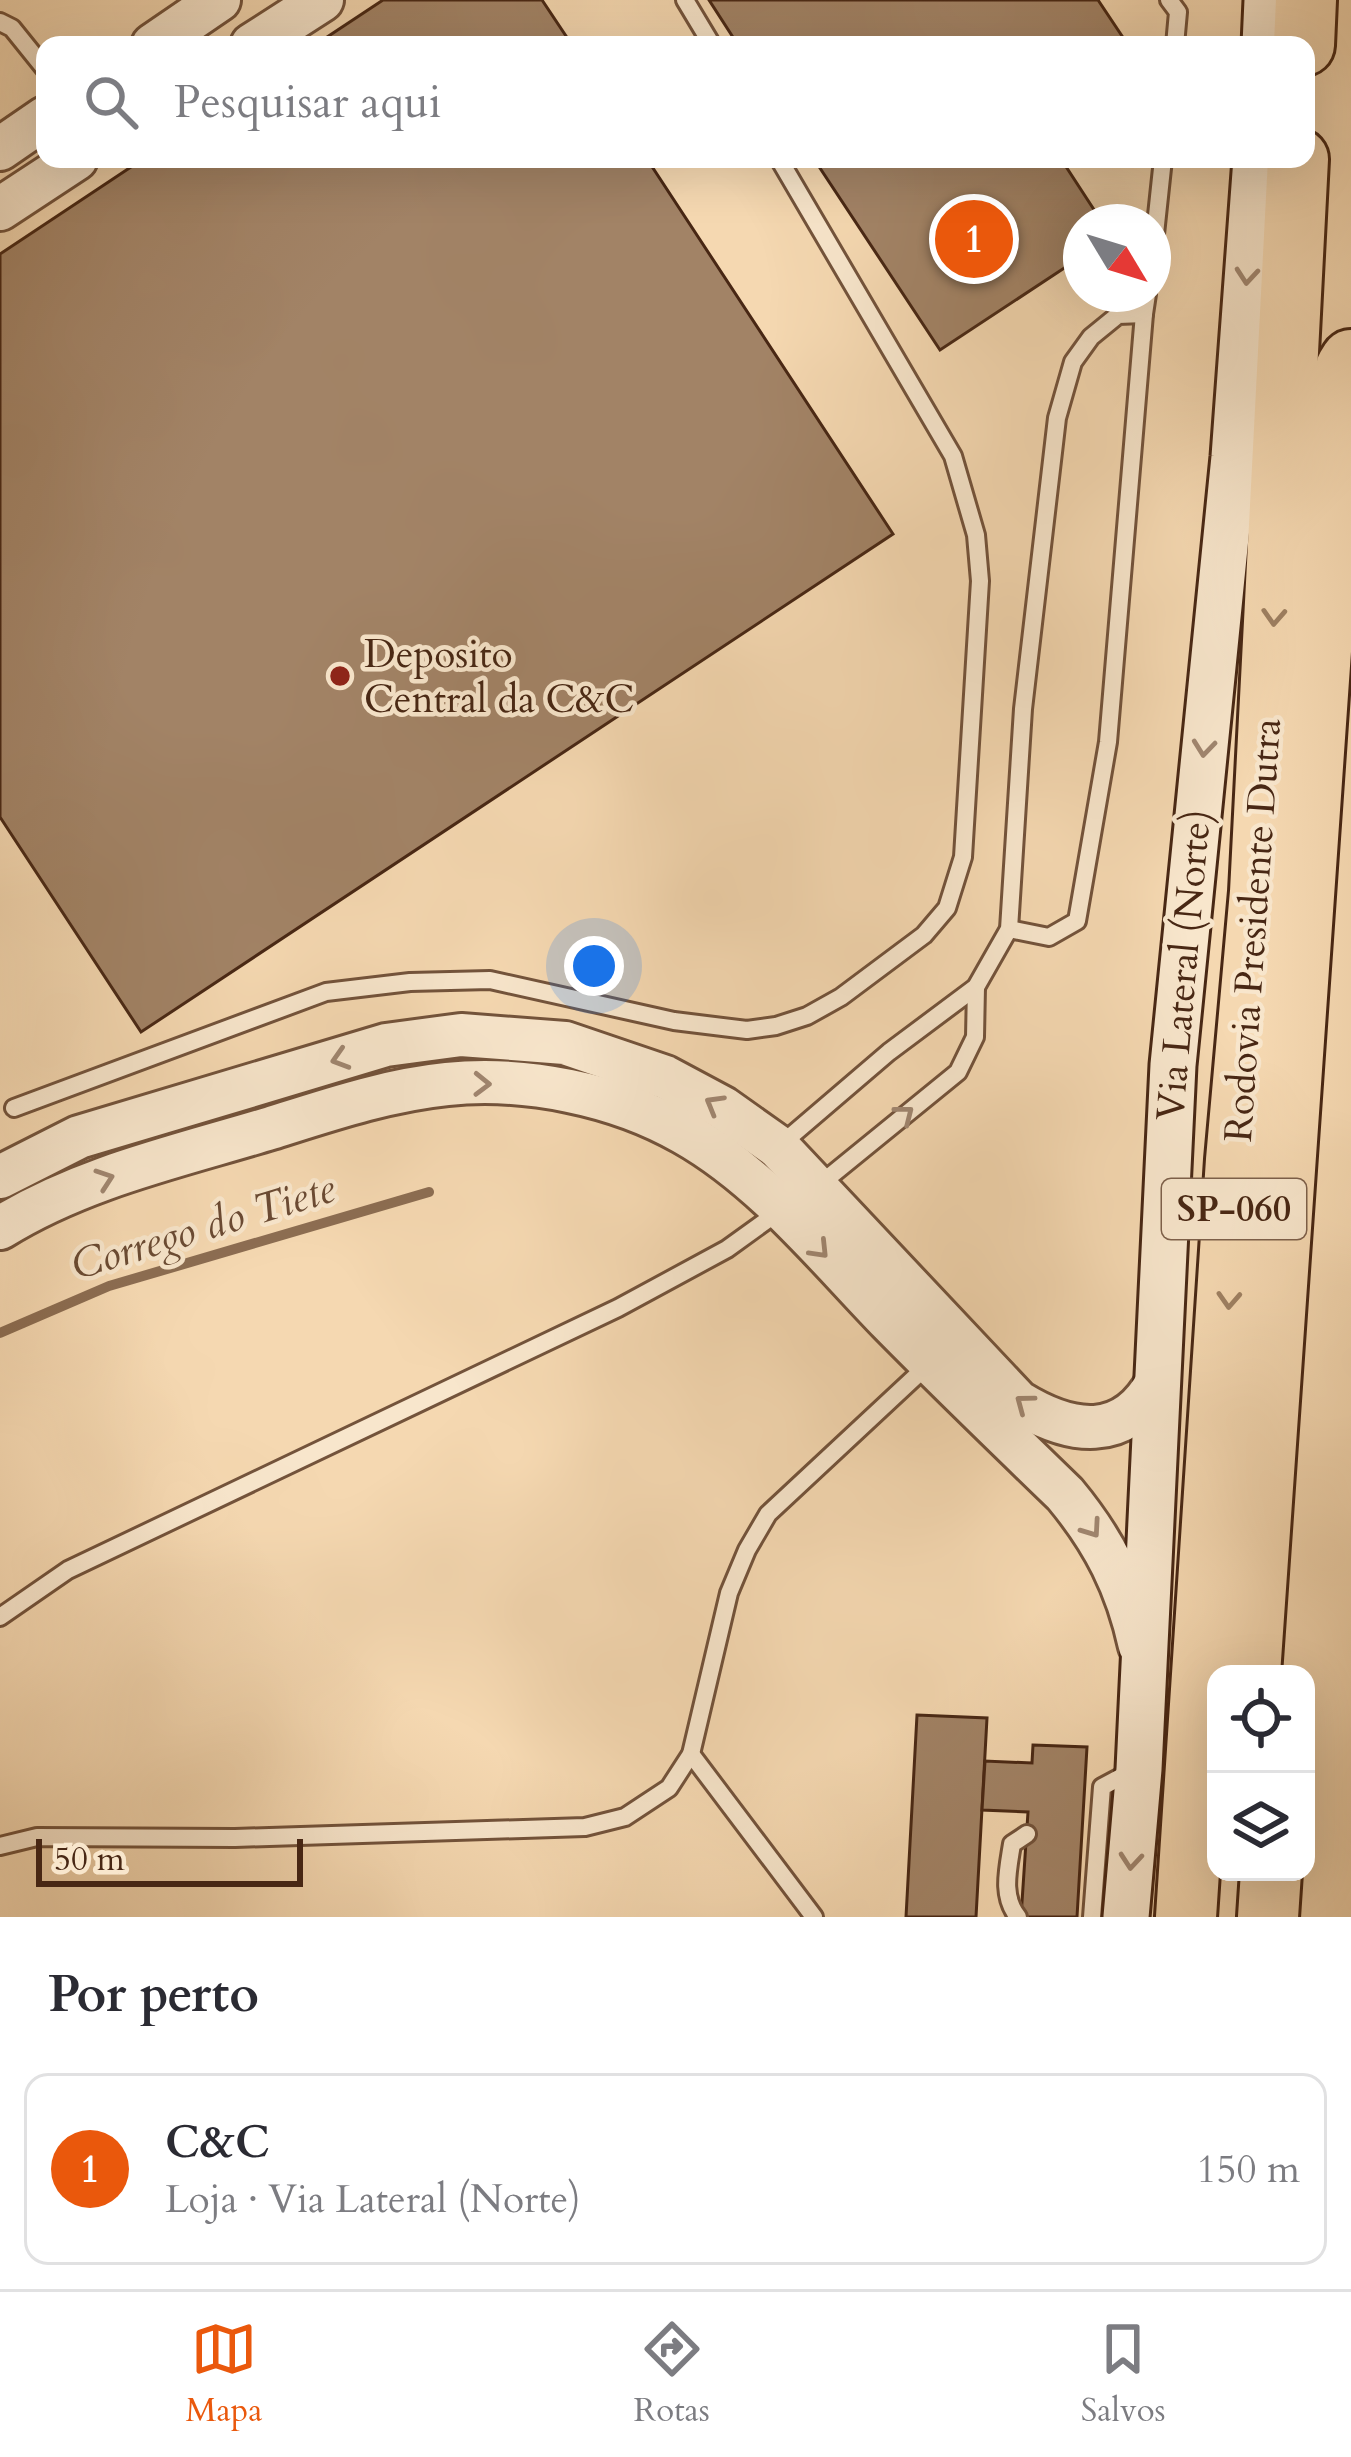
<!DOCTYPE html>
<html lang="pt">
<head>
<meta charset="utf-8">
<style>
  body { margin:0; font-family:Cardo,serif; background:#f7f7f7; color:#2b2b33 }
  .controls { position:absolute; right:36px; bottom:36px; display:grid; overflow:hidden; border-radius:24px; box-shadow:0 12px 48px #0002 }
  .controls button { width:108px; height:108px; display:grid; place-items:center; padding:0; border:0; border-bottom:3px solid #e1e1e2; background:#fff; color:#2b2b33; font:60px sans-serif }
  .compass { position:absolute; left:1063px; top:204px; width:108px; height:108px; border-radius:50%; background:#fff; box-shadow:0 12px 48px #0002; rotate:128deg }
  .scale { position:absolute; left:36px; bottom:30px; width:267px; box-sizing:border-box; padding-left:12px; border:6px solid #482714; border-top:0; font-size:33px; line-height:42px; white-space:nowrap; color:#482714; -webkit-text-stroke:9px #f8e6cc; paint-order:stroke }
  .you { position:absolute; left:594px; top:966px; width:42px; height:42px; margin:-30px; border:9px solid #fff; border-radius:50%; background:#1a73e8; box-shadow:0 0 0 18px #1a73e833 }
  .badge { display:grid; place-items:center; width:78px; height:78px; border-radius:50%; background:#ea580c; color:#fff; font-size:39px; font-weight:700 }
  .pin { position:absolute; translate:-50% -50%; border:6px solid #fff; box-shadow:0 3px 12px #0006 }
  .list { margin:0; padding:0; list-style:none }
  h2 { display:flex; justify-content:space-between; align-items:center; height:156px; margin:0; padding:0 48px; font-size:51px }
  h2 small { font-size:39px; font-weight:400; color:#7c7c81 }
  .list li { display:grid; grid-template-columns:78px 1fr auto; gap:36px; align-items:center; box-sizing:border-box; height:192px; margin:0 24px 24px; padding:0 24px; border:3px solid #e1e1e2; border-radius:24px }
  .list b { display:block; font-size:45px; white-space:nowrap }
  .list p { margin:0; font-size:39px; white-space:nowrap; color:#7c7c81 }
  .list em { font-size:39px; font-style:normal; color:#7c7c81 }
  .icon { flex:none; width:66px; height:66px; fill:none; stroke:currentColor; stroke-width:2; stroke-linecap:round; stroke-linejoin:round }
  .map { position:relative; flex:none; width:1351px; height:1917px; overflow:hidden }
  .search { position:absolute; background:#fff; box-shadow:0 12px 48px #0002; left:36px; right:36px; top:36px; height:132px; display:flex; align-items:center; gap:30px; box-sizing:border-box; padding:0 42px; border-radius:24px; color:#7c7c81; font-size:45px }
  .sheet { height:372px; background:#fff }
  nav { display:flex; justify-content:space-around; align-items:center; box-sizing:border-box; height:168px; border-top:3px solid #e1e1e2; background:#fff; font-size:33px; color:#7c7c81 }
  nav a { display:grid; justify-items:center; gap:6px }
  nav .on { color:#ea580c }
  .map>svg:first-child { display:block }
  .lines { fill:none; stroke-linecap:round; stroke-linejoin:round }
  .stream { stroke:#8c6d52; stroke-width:10 }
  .building { fill:#a28366; stroke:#482714; stroke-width:3 }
  .service-casing { stroke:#73533b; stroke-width:22 }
  .tertiary-casing { stroke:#73533b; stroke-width:48 }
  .secondary-casing { stroke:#482714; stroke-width:51 }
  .motorway-casing { stroke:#482714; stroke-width:66 }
  .service { stroke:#f8e6cc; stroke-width:16 }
  .tertiary { stroke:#f8e6cc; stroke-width:42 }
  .secondary { stroke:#f8e6cc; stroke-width:45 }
  .motorway { stroke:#f5d8b1; stroke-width:60 }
  .oneway { stroke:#a08670 }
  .oneway2 { stroke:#9e8062 }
  .poi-dot { fill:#8f2418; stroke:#f8e6cc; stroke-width:4.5 }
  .labels { text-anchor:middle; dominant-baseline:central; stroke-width:9; stroke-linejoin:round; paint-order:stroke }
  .shield { fill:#f8e6cc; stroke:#7d604b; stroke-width:3 }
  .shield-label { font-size:36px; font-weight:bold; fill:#482714 }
  .poi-label { font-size:39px; fill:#482714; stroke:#f8e6cc; text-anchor:start }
  .street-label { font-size:39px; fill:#482714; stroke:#f8e6cc }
  .water-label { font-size:42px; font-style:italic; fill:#6a4a33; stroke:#f8e6cc }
</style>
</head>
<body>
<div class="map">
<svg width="1351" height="1917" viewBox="0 0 1351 1917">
  <rect width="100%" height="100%" fill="#f5d8b1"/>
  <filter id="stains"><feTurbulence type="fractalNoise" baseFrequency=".00167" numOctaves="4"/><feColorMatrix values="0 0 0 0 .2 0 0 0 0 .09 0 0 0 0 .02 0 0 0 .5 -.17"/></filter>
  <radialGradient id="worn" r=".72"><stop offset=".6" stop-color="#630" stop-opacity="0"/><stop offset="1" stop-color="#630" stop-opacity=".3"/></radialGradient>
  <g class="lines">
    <!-- stream -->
    <polyline class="stream" points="0,1333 109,1286 429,1192"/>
  </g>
  <!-- building -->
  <g class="building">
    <polygon points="383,0 542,0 572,45 315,45"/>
    <polygon points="709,0 1098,0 1128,45 738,45"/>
    <polygon points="143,159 647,159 893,534 141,1032 0,817 0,254"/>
    <polygon points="814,159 1061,159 1102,222 1081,222 1081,257 940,350"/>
    <polygon points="917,1715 987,1718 976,1917 906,1917"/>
    <polygon points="1033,1745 1087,1747 1077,1917 1021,1917 1028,1812 982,1810 985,1761 1032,1763"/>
  </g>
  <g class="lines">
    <defs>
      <g id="service">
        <polyline points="685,0 712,45"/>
        <polyline points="1169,0 1178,12 1175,45"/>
        <polyline points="0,22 12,28 45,69"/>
        <polyline points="1153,253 1163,159"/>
        <polyline points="1009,929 1049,937 1077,921 1108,742 1144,314"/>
        <polyline points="14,1108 326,992 410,982 490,980 674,1021 747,1030 776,1026 807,1016 841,997 924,935 947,908 963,857 980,581 976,535 953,456 779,159"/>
        <polyline points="778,1147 889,1052 976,987 1009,929 1023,709 1057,418 1073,362 1091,337 1118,315 1144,314 1147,294"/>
        <polyline points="818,1186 958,1072 975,1037 976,987"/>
        <polyline points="0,1617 68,1570 618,1308 727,1249 781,1210"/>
        <polyline points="691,1754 814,1917"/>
        <polyline points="0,1846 37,1837 235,1838 585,1827 625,1817 669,1788 691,1754 729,1593 747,1550 768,1514 930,1363"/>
        <path d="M1018,1917C1001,1896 1008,1870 1012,1844L1027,1834"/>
        <polyline points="1092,1917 1102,1787 1132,1771"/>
      </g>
      <g id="tertiary">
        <polyline points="153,45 219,0"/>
        <polyline points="252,45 322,0"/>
        <polyline points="0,149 45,118"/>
        <polyline points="0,209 76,159"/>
        <path d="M0,1177L79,1137L386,1045L461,1035L565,1043L665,1077L723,1108L778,1147L1018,1402C1070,1434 1124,1443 1157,1382"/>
        <path d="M0,1228C82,1177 179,1156 271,1128C328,1110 387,1090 447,1084C524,1076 616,1094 684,1133C764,1178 827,1257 890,1322C947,1380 1006,1437 1065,1494C1104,1541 1127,1586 1140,1646"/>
      </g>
      <g id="secondary">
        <polyline points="1265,45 1267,0"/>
        <polyline points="1126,1917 1139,1769 1173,1065 1234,457 1256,159"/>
      </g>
      <g id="motorway">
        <polyline points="1304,45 1306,0"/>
        <polyline points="1250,1674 1330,521 1346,368 1351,360"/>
        <polyline points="1186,1917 1236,1160 1260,892 1298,159"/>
        <polyline points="1268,1917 1271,1872"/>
      </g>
    </defs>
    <!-- service casing -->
    <use href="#service" class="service-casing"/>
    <!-- tertiary casing -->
    <use href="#tertiary" class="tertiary-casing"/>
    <!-- secondary casing -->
    <use href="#secondary" class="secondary-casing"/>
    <!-- motorway casing -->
    <use href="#motorway" class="motorway-casing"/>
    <!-- service -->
    <use href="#service" class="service"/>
    <!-- tertiary -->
    <use href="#tertiary" class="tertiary"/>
    <!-- secondary -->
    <use href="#secondary" class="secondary"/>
    <!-- motorway -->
    <use href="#motorway" class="motorway"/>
  </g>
  <!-- one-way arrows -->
  <defs><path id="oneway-chevron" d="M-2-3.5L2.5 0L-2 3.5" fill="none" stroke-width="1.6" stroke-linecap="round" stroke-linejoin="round" transform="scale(3)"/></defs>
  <g class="oneway">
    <use href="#oneway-chevron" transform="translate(1247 276) rotate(95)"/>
    <use href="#oneway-chevron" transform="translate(1204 748) rotate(96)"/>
    <use href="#oneway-chevron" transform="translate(340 1059) rotate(163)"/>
    <use href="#oneway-chevron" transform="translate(482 1084) rotate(1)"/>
    <use href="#oneway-chevron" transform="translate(714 1104) rotate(-150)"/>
    <use href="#oneway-chevron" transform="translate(905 1114) rotate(-38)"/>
    <use href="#oneway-chevron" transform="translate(105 1179) rotate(-19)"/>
    <use href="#oneway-chevron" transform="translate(820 1250) rotate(46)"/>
    <use href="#oneway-chevron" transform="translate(1024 1403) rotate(-143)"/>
    <use href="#oneway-chevron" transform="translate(1092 1529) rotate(55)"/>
    <use href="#oneway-chevron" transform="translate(1131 1861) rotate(95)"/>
  </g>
  <g class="oneway2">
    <use href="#oneway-chevron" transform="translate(1274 617) rotate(93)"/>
    <use href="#oneway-chevron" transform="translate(1229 1300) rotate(93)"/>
  </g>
  <!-- markers -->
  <circle class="poi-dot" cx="340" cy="676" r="12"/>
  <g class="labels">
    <!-- shield labels -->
    <rect class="shield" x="1162" y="1179" width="144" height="60" rx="9"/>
    <g class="shield-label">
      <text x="1234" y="1209">SP-060</text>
    </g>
    <!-- poi labels -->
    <g class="poi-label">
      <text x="364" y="654">Deposito<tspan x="364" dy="45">Central da C&amp;C</tspan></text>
    </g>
    <!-- street labels -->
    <g class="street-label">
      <text transform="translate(1253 930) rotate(-86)">Rodovia Presidente Dutra</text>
      <text transform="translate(1184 965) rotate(-85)">Via Lateral (Norte)</text>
    </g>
    <!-- water labels -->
    <g class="water-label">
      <text transform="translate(203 1227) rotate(-17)">Corrego do Tiete</text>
    </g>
  </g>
  <rect width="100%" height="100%" filter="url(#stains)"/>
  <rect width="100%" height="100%" fill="url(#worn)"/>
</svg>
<div class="controls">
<button><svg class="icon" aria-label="locate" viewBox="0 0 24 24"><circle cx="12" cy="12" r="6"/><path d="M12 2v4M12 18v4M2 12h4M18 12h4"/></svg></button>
<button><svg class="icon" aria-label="layers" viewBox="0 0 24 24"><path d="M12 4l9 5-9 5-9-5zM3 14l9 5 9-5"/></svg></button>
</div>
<svg class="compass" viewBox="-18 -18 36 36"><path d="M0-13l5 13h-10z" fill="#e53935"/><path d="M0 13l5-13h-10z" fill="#7c7c81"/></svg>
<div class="scale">50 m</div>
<div class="you"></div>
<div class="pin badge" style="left:974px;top:239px">1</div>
<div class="search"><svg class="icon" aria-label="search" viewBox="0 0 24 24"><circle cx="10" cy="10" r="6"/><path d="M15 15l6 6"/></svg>Pesquisar aqui</div>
</div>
<section class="sheet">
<h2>Por perto<small></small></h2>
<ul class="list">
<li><span class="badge">1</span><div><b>C&amp;C</b><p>Loja · Via Lateral (Norte)</p></div><em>150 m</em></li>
</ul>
</section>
<nav>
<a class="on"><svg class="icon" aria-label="map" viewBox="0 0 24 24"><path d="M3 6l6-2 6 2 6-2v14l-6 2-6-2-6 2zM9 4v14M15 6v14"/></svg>Mapa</a>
<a><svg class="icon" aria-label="directions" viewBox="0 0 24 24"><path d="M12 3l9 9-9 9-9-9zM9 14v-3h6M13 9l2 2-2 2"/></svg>Rotas</a>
<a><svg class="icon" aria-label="saved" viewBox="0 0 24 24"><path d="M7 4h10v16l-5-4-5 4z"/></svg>Salvos</a>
</nav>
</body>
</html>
